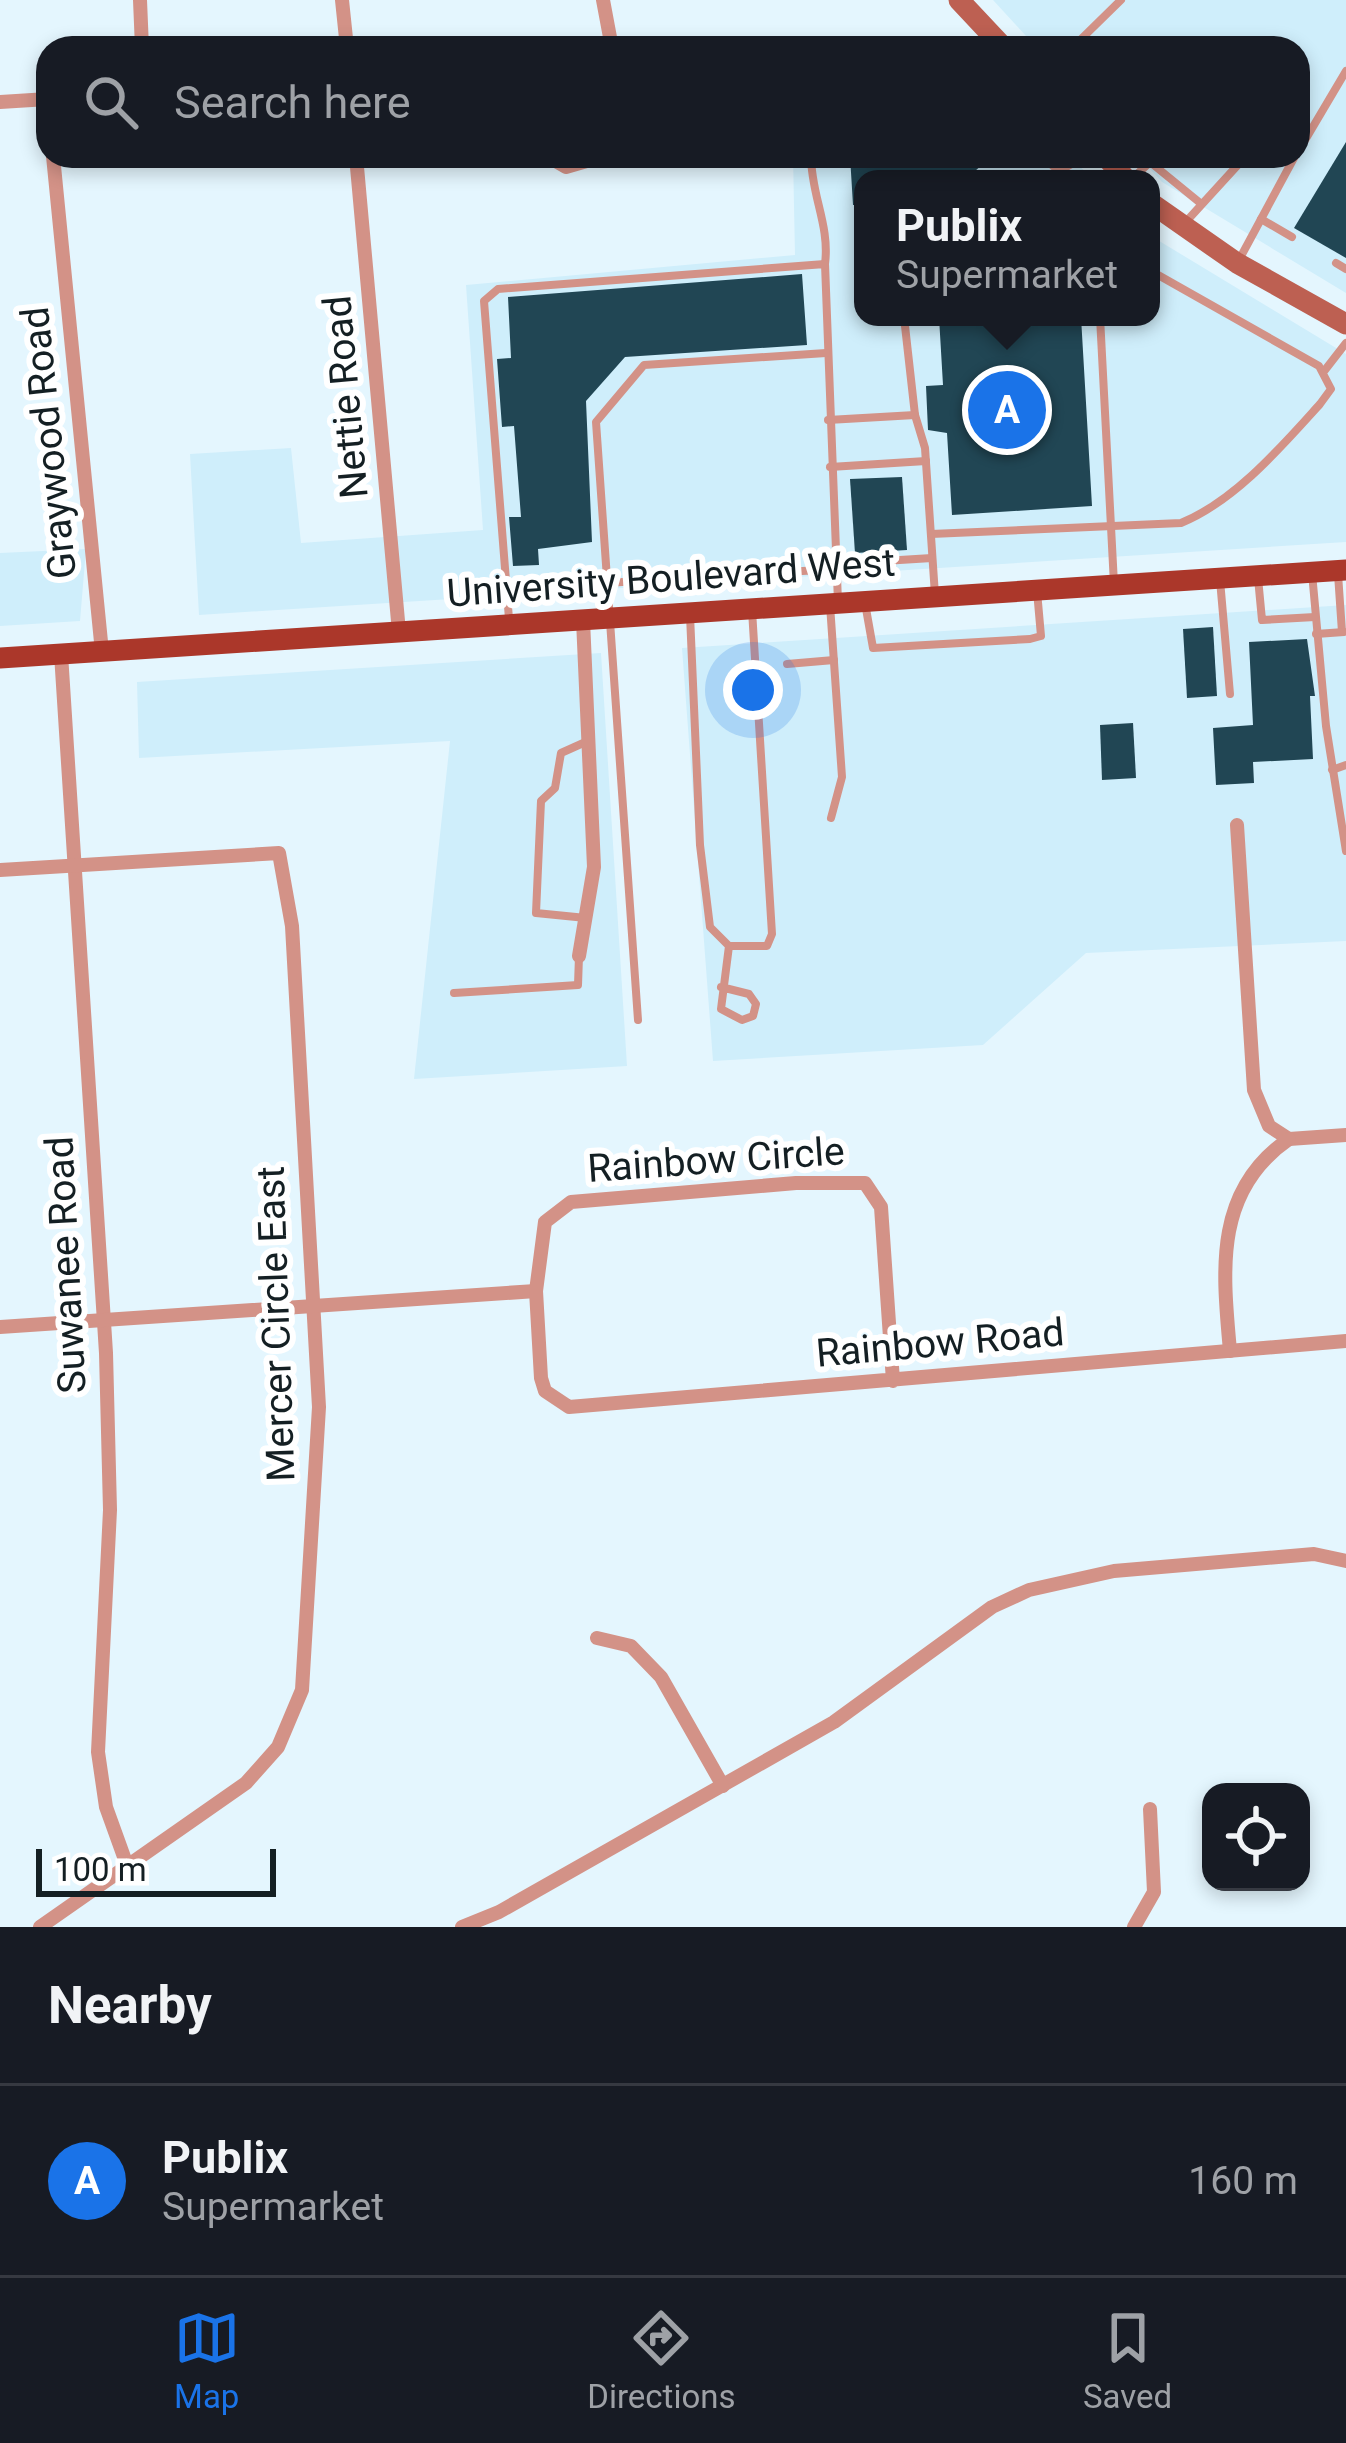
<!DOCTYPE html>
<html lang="en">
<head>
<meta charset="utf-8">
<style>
  body { margin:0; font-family:Roboto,sans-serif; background:#242831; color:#f1f3f6 }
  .controls { position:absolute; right:36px; bottom:36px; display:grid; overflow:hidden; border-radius:24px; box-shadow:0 6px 18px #0003 }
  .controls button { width:108px; height:108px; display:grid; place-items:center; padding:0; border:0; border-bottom:3px solid #363941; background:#171b24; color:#f1f3f6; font:60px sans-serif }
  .scale { position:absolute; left:36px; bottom:30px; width:240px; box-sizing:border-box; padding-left:12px; border:6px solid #141f23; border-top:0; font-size:33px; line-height:42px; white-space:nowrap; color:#141f23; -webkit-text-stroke:9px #fff; paint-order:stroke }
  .you { position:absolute; left:753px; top:690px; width:42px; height:42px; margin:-30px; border:9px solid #fff; border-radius:50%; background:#1a73e8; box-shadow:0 0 0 18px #1a73e833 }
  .badge { display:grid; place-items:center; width:78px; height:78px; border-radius:50%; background:#1a73e8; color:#fff; font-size:39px; font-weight:700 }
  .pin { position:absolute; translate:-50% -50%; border:6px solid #fff; box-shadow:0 3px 12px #0006 }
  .popup { position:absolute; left:854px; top:170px; width:306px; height:156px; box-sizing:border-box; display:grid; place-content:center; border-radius:24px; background:#171b24; filter:drop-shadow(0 3px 9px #0005); font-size:39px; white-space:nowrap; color:#9ea1a6 }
  .popup b { font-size:45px; color:#f1f3f6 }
  .popup::after { content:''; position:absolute; left:50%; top:100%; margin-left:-24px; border:24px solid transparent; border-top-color:#171b24 }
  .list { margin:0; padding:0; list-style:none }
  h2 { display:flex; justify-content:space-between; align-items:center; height:156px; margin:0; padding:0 48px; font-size:51px }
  h2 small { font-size:39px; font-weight:400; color:#9ea1a6 }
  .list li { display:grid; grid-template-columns:78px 1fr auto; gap:36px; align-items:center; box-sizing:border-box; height:192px; padding:0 48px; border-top:3px solid #363941 }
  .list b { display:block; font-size:45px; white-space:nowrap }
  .list p { margin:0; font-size:39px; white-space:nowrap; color:#9ea1a6 }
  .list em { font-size:39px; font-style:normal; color:#9ea1a6 }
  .icon { flex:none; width:66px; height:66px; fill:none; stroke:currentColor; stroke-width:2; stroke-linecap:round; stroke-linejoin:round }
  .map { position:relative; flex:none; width:1346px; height:1927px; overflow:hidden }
  .search { position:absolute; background:#171b24; box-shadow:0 6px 18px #0003; left:36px; right:36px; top:36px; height:132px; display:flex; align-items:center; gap:30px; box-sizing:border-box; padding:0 42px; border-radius:36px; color:#9ea1a6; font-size:45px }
  .sheet { height:348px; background:#171b24 }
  nav { display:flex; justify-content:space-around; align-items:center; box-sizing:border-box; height:168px; border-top:3px solid #363941; background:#171b24; font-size:33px; color:#9ea1a6 }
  nav a { display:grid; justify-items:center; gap:6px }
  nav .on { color:#1a73e8 }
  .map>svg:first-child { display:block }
  .built { fill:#cfeefb }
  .building { fill:#214654 }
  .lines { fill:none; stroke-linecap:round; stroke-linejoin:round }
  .path { stroke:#9cacb2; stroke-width:3; stroke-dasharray:12 6; stroke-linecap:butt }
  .service { stroke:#d39287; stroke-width:8 }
  .minor { stroke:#d39287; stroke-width:14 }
  .secondary { stroke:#bd6052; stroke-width:21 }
  .primary { stroke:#ab372a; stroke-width:21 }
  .labels { text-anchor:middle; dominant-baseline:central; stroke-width:12; stroke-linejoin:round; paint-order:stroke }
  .street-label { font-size:39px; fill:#141f23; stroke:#fff }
</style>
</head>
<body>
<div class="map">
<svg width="1346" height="1927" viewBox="0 0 1346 1927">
  <rect width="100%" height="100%" fill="#e4f6fe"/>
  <!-- built -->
  <g class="built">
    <polygon points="993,0 1346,0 1346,293 1162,182 1138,156 1298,156 1298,48 1037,48"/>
    <polygon points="793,156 1070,156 1092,179 863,179 863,317 1151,317 1151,236 1346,354 1346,542 199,615 190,454 291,448 301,543 483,530 466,285 795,255"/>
    <polygon points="86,549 80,621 0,626 0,553"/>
    <polygon points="1346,605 1346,941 1086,953 983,1045 713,1061 682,648"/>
    <polygon points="601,653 627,1066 414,1079 450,741 139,758 137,682"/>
  </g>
  <!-- building -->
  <g class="building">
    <polygon points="1346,142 1346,258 1294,228"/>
    <polygon points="850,156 992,156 966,179 863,179 863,205 853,205"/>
    <polygon points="802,274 807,345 625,357 586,401 592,542 538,549 539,565 513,566 509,517 521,517 514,426 502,427 497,359 511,358 508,297"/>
    <polygon points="939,317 1081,317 1092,506 952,515 947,433 928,430 926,386 943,385"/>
    <polygon points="902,477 907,550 855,553 850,479"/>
    <polygon points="1213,627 1217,696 1187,698 1183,629"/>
    <polygon points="1307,639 1315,696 1310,696 1313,759 1253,762 1254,783 1216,785 1213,728 1253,725 1249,642"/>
    <polygon points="1133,723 1136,778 1102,780 1100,725"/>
  </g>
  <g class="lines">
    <!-- path -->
    <polyline class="path" points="814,560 813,550 824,550"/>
    <!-- service -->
    <g class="service">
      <polyline points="1072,48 1121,0"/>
      <polyline points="1298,152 1346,71"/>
      <path d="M811,156C811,195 830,225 825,264"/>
      <polyline points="1041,156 1059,171 1086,156"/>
      <polyline points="1132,179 1150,162 1199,202"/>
      <polyline points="1261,219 1292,237"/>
      <polyline points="1183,225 1246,156"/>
      <polyline points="1239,260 1295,156"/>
      <polyline points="1336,263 1346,269"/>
      <polyline points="904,317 915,415 925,448 935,595"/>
      <polyline points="1100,317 1114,584"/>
      <polyline points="1325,370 1346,343"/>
      <polyline points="828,420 915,415"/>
      <polyline points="830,467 926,461"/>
      <path d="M931,534L1181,523C1235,501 1282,446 1320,404L1331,389L1319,366L1151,271"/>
      <polyline points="835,564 932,558"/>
      <polyline points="1312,573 1326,726 1346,851"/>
      <polyline points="1338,574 1342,632"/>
      <polyline points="1258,578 1262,620 1315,617"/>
      <polyline points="1220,580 1230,694"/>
      <polyline points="606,583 835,569"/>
      <polyline points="865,603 873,648 1030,639 1041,636 1037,591"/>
      <polyline points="830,605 842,777 831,818"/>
      <polyline points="690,615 700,845 710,927 729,946 721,1009 742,1020 753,1016 756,1004 749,994 721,987"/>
      <polyline points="509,619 484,301 498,289 825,264 838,602"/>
      <polyline points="1316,634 1344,632"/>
      <polyline points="787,664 834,660"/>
      <polyline points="1332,770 1346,765"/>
      <polyline points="586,918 536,913 541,801 555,788 561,753 590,740"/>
      <polyline points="729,946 767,946 772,934 752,610"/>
      <polyline points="454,993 578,985 579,956"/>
      <polyline points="638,1020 596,422 644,365 826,353"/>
    </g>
    <!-- minor -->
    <g class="minor">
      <polyline points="140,0 142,48"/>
      <polyline points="342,0 347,48"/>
      <polyline points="603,0 612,48"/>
      <polyline points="0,102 48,99"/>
      <polyline points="53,156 102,652"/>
      <polyline points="356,156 399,632"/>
      <polyline points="547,156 566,167 604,156"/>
      <polyline points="61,654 106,1353 110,1510 98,1752 106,1807 128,1868"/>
      <polyline points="1237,825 1254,1090 1269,1126 1289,1139"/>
      <polyline points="0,870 279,853 292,926 319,1407 302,1690 278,1747 246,1783 40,1927"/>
      <polyline points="579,956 594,867 583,620"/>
      <polyline points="1289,1139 1346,1135"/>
      <polyline points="0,1327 536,1291"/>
      <path d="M1230,1351C1223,1272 1213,1191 1289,1139"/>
      <polyline points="893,1381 881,1207 865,1183 796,1183 571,1202 545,1222 536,1291 541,1378 545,1391 569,1407 1346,1341"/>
      <polyline points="597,1638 631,1646 661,1677 723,1786"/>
      <polyline points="462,1927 499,1912 834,1722 992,1607 1029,1590 1114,1571 1314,1554 1346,1561"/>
      <polyline points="1134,1927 1154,1892 1150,1809"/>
    </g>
    <!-- secondary -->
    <g class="secondary">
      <polyline points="959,0 1004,48"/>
      <polyline points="1105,156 1126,179"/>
      <polyline points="1151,203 1237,263 1346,324"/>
    </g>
    <!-- primary -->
    <polyline class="primary" points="0,658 1346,570"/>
  </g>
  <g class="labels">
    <!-- street labels -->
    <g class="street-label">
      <text transform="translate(346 397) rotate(-95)">Nettie Road</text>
      <text transform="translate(49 443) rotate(-96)">Graywood Road</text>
      <text transform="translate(671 578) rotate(-4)">University Boulevard West</text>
      <text transform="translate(716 1160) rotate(-4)">Rainbow Circle</text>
      <text transform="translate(66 1265) rotate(-93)">Suwanee Road</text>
      <text transform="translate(276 1324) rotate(-92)">Mercer Circle East</text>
      <text transform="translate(940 1343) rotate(-5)">Rainbow Road</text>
    </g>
  </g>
</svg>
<div class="controls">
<button><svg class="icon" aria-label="locate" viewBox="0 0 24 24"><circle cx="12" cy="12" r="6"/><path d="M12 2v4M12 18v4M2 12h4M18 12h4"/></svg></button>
</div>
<div class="scale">100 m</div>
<div class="you"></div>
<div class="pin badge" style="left:1007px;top:410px">A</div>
<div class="popup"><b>Publix</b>Supermarket</div>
<div class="search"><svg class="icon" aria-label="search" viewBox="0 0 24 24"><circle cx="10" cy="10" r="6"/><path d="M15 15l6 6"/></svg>Search here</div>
</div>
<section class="sheet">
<h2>Nearby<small></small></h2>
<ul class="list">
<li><span class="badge">A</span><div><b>Publix</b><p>Supermarket</p></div><em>160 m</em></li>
</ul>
</section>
<nav>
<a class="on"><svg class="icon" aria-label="map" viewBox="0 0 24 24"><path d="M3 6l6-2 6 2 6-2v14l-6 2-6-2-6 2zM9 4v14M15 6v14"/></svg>Map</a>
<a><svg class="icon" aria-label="directions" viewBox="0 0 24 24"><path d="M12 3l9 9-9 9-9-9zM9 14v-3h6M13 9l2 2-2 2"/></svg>Directions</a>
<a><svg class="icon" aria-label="saved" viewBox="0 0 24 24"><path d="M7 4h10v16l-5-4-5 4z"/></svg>Saved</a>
</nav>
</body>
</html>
